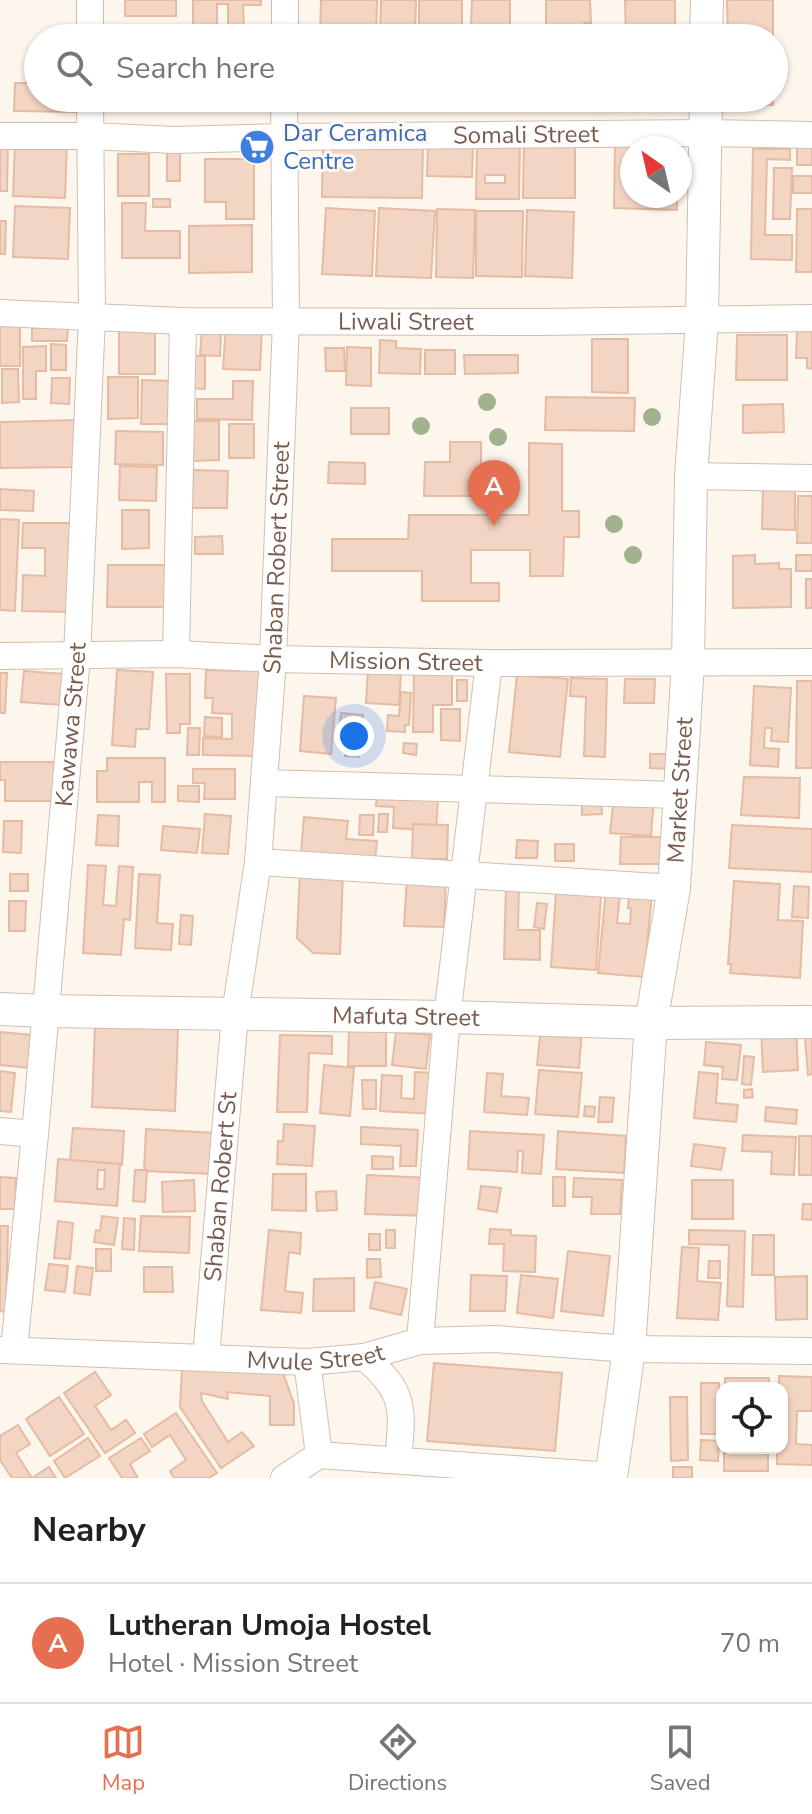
<!DOCTYPE html>
<html lang="en">
<head>
<meta charset="utf-8">
<style>
  body { margin:0; font-family:"Nunito Sans",sans-serif; background:#f6f6f6; color:#222 }
  .controls { position:absolute; right:24px; bottom:24px; display:grid; overflow:hidden; border-radius:16px; box-shadow:0 2px 6px #0004 }
  .controls button { width:72px; height:72px; display:grid; place-items:center; padding:0; border:0; border-bottom:2px solid #e0e0e0; background:#fff; color:#222; font:40px sans-serif }
  .compass { position:absolute; left:620px; top:136px; width:72px; height:72px; border-radius:50%; background:#fff; box-shadow:0 2px 6px #0004; rotate:326deg }
  .you { position:absolute; left:354px; top:736px; width:28px; height:28px; margin:-20px; border:6px solid #fff; border-radius:50%; background:#1a73e8; box-shadow:0 0 0 12px #1a73e833 }
  .badge { display:grid; place-items:center; width:52px; height:52px; border-radius:50%; background:#e76f51; color:#fff; font-size:26px; font-weight:700 }
  .pin { position:absolute; translate:-50% -66px; filter:drop-shadow(0 2px 4px #0008) }
  .pin::after { content:''; position:absolute; top:42px; width:28px; height:24px; background:inherit; clip-path:polygon(0 0,100% 0,50% 100%) }
  .list { margin:0; padding:0; list-style:none }
  h2 { display:flex; justify-content:space-between; align-items:center; height:104px; margin:0; padding:0 32px; font-size:34px }
  h2 small { font-size:26px; font-weight:400; color:#767676 }
  .list li { display:grid; grid-template-columns:52px 1fr auto; gap:24px; align-items:center; box-sizing:border-box; height:120px; padding:0 32px; border-top:2px solid #e0e0e0 }
  .list b { display:block; font-size:30px; white-space:nowrap }
  .list p { margin:0; font-size:26px; white-space:nowrap; color:#767676 }
  .list em { font-size:26px; font-style:normal; color:#767676 }
  .icon { flex:none; width:44px; height:44px; fill:none; stroke:currentColor; stroke-width:2; stroke-linecap:round; stroke-linejoin:round }
  .map { position:relative; flex:none; width:812px; height:1478px; overflow:hidden }
  .search { position:absolute; background:#fff; box-shadow:0 2px 6px #0004; left:24px; right:24px; top:24px; height:88px; display:flex; align-items:center; gap:20px; box-sizing:border-box; padding:0 28px; border-radius:44px; color:#767676; font-size:30px }
  .sheet { height:224px; background:#fff }
  nav { display:flex; justify-content:space-around; align-items:center; box-sizing:border-box; height:112px; border-top:2px solid #e0e0e0; background:#fff; font-size:22px; color:#767676 }
  nav a { display:grid; justify-items:center; gap:4px }
  nav .on { color:#e76f51 }
  .map>svg:first-child { display:block }
  .building { fill:#f3d5c3; stroke:#e6bba3; stroke-width:2; fill-rule:evenodd }
  .lines { fill:none; stroke-linecap:round; stroke-linejoin:round }
  .minor-casing { stroke:#d1beb0; stroke-width:28 }
  .tertiary-casing { stroke:#d1beb0; stroke-width:34 }
  .minor { stroke:#fff; stroke-width:26 }
  .tertiary { stroke:#fff; stroke-width:32 }
  .tree { fill:#a0b28e }
  .labels { text-anchor:middle; dominant-baseline:central; stroke-width:6; stroke-linejoin:round; paint-order:stroke }
  .shop-label { font-size:24px; fill:#366cbe; stroke:#fffaf3; text-anchor:start }
  .street-label { font-size:24px; fill:#7a5c4d; stroke:#fffaf3 }
</style>
</head>
<body>
<div class="map">
<svg width="812" height="1478" viewBox="0 0 812 1478">
  <rect width="100%" height="100%" fill="#fdf6ec"/>
  <!-- building -->
  <g class="building">
    <rect x="125" y="0" width="51" height="16"/>
    <polygon points="193,0 261,0 261,5 243,5 244,28 261,28 261,38 228,38 228,4 217,4 217,38 193,38"/>
    <polygon points="321,0 377,0 376,38 320,38"/>
    <polygon points="381,0 416,0 415,38 380,38"/>
    <rect x="419" y="0" width="43" height="36"/>
    <polygon points="472,0 510,0 510,27 471,27"/>
    <polygon points="546,0 590,0 591,23 584,23 584,38 563,38 563,27 546,27"/>
    <polygon points="625,0 675,0 675,38 626,38"/>
    <polygon points="727,0 773,0 773,38 728,38"/>
    <polygon points="35,60 38,60 38,98 76,98 76,112 14,111 15,83 35,83"/>
    <rect x="117" y="98" width="55" height="4"/>
    <rect x="193" y="98" width="59" height="8"/>
    <polygon points="320,98 376,98 376,109 319,106"/>
    <polygon points="382,98 423,98 423,110 382,111"/>
    <rect x="427" y="98" width="52" height="10"/>
    <polygon points="483,98 521,98 521,105 483,106"/>
    <rect x="525" y="98" width="39" height="6"/>
    <rect x="728" y="98" width="45" height="7"/>
    <polygon points="524,139 575,139 575,198 523,198"/>
    <polygon points="797,139 812,140 812,165 797,165"/>
    <polygon points="323,140 423,141 422,198 322,197"/>
    <path d="M477,140H520L519,199H476ZM485,175H505V183H485Z"/>
    <polygon points="15,141 67,142 65,198 13,196"/>
    <polygon points="615,141 679,142 678,148 632,148 632,196 677,196 677,210 614,208"/>
    <polygon points="0,142 8,142 7,191 0,191"/>
    <polygon points="428,142 473,143 472,177 427,176"/>
    <polygon points="753,149 790,149 790,160 767,159 765,235 792,235 792,260 751,259"/>
    <rect x="167" y="151" width="13" height="30"/>
    <rect x="118" y="154" width="31" height="42"/>
    <polygon points="205,159 254,159 254,219 226,219 226,202 205,202"/>
    <polygon points="774,168 792,168 790,219 773,219"/>
    <rect x="793" y="176" width="19" height="17"/>
    <rect x="153" y="199" width="17" height="8"/>
    <polygon points="122,203 146,203 145,231 180,231 180,258 122,258"/>
    <polygon points="15,206 70,208 68,259 13,257"/>
    <polygon points="326,208 375,211 372,276 322,274"/>
    <polygon points="379,208 435,211 431,278 376,276"/>
    <polygon points="437,209 475,210 473,278 436,277"/>
    <polygon points="797,209 812,209 812,272 796,272"/>
    <polygon points="527,210 574,212 572,278 525,276"/>
    <polygon points="476,211 523,211 522,277 476,276"/>
    <polygon points="0,221 6,221 5,254 0,254"/>
    <polygon points="252,225 252,272 189,273 189,226"/>
    <rect x="119" y="325" width="36" height="49"/>
    <polygon points="226,325 262,326 260,370 223,369"/>
    <rect x="0" y="326" width="20" height="40"/>
    <polygon points="32,328 68,328 67,341 32,341"/>
    <polygon points="202,329 221,329 220,356 200,355"/>
    <polygon points="797,331 812,331 812,369 807,368 807,358 796,358"/>
    <polygon points="737,335 787,335 787,380 736,380"/>
    <polygon points="592,339 628,339 628,393 592,392"/>
    <polygon points="380,340 396,341 396,348 421,349 420,374 379,373"/>
    <polygon points="51,344 66,345 66,370 51,370"/>
    <polygon points="46,346 46,371 36,371 36,399 23,399 23,347"/>
    <polygon points="347,347 371,348 371,386 346,385"/>
    <polygon points="325,348 344,348 345,371 326,371"/>
    <rect x="425" y="350" width="30" height="24"/>
    <polygon points="464,355 518,355 518,373 465,374"/>
    <polygon points="189,356 205,356 205,389 189,388"/>
    <polygon points="2,369 18,369 19,402 2,403"/>
    <polygon points="108,377 138,377 138,418 108,419"/>
    <polygon points="52,378 70,378 69,404 51,403"/>
    <polygon points="142,380 170,381 169,424 141,424"/>
    <polygon points="233,381 253,381 252,420 197,419 197,399 233,399"/>
    <polygon points="546,397 635,398 634,431 545,430"/>
    <polygon points="783,404 784,432 743,433 743,405"/>
    <rect x="351" y="408" width="38" height="26"/>
    <polygon points="75,420 75,467 0,468 0,422"/>
    <polygon points="193,421 219,421 219,460 193,461"/>
    <rect x="229" y="424" width="25" height="34"/>
    <polygon points="116,431 163,432 163,465 115,464"/>
    <polygon points="450,442 481,442 481,496 424,496 425,462 450,462"/>
    <polygon points="529,443 562,444 562,511 579,511 579,537 564,537 563,576 530,576 530,550 471,550 471,583 499,583 499,601 422,601 422,571 332,571 332,539 408,539 409,515 529,515"/>
    <polygon points="329,462 365,463 365,484 328,483"/>
    <polygon points="120,466 157,467 156,501 119,500"/>
    <polygon points="193,470 228,471 227,508 192,508"/>
    <polygon points="763,488 795,488 795,530 762,529"/>
    <polygon points="0,489 34,491 33,511 0,510"/>
    <polygon points="798,496 812,496 812,543 797,543"/>
    <polygon points="122,510 149,510 149,548 122,549"/>
    <polygon points="0,519 19,520 15,611 0,610"/>
    <polygon points="23,523 72,523 70,612 22,611 23,575 45,576 45,548 22,548"/>
    <polygon points="222,536 223,554 195,554 195,537"/>
    <polygon points="755,555 755,564 779,563 779,569 791,569 791,607 733,608 733,556"/>
    <rect x="796" y="555" width="16" height="16"/>
    <polygon points="108,565 172,565 172,607 107,607"/>
    <rect x="806" y="579" width="6" height="29"/>
    <polygon points="239,660 263,661 260,756 203,755 203,738 232,739 232,714 212,713 213,698 205,698 206,670 239,671"/>
    <polygon points="117,670 153,672 149,729 136,729 135,747 112,745"/>
    <polygon points="368,670 401,672 399,705 366,703"/>
    <polygon points="24,671 63,674 61,705 21,702"/>
    <polygon points="414,671 452,672 452,705 433,705 433,732 413,732"/>
    <polygon points="0,673 7,673 5,713 0,713"/>
    <polygon points="166,674 190,674 190,724 180,724 180,733 167,733"/>
    <polygon points="517,675 568,679 560,757 509,752"/>
    <polygon points="571,678 607,679 605,757 584,756 586,697 570,696"/>
    <polygon points="625,679 655,679 654,703 624,703"/>
    <rect x="457" y="680" width="10" height="21"/>
    <polygon points="797,681 812,681 812,768 796,768"/>
    <polygon points="754,686 791,688 788,742 771,741 772,728 765,728 764,748 779,749 778,767 750,765"/>
    <polygon points="401,692 411,693 409,725 405,725 405,732 387,731 388,715 399,716"/>
    <polygon points="304,696 336,698 331,754 300,751"/>
    <polygon points="441,709 460,709 460,741 441,740"/>
    <polygon points="341,713 363,715 359,757 345,756 347,729 339,728"/>
    <polygon points="205,717 222,718 222,737 204,736"/>
    <polygon points="188,728 200,728 199,755 187,755"/>
    <polygon points="404,743 417,744 416,755 403,753"/>
    <polygon points="650,754 669,754 669,769 650,768"/>
    <polygon points="107,758 165,758 165,802 152,802 152,782 139,782 139,802 97,802 97,771 107,771"/>
    <polygon points="0,762 56,762 56,801 5,801 5,780 0,780"/>
    <polygon points="193,769 235,769 235,799 204,799 205,783 193,783"/>
    <polygon points="744,777 800,778 799,818 741,815"/>
    <polygon points="178,786 199,786 199,802 178,801"/>
    <polygon points="377,796 438,800 436,831 393,828 394,807 376,806"/>
    <polygon points="614,796 654,799 651,836 610,833"/>
    <polygon points="601,798 602,814 582,815 582,799"/>
    <polygon points="205,814 231,816 228,854 202,853"/>
    <polygon points="379,814 388,814 387,832 378,832"/>
    <polygon points="98,815 119,816 118,846 96,845"/>
    <polygon points="360,815 374,815 373,835 359,835"/>
    <polygon points="304,817 348,821 346,839 377,841 375,859 301,853"/>
    <polygon points="4,821 22,821 21,853 3,852"/>
    <polygon points="413,824 448,825 447,859 412,859"/>
    <polygon points="732,825 812,829 812,872 729,868"/>
    <polygon points="163,826 200,829 197,853 161,850"/>
    <polygon points="621,837 662,837 661,864 620,864"/>
    <polygon points="517,840 538,841 537,858 516,858"/>
    <rect x="555" y="844" width="19" height="17"/>
    <polygon points="88,865 106,866 103,905 116,906 119,866 133,867 130,920 124,919 121,955 83,953"/>
    <polygon points="300,871 343,872 340,954 313,953 297,938"/>
    <rect x="10" y="874" width="18" height="17"/>
    <polygon points="139,874 160,875 157,923 173,924 171,950 135,948"/>
    <polygon points="407,878 446,879 444,927 404,926"/>
    <polygon points="734,881 780,884 778,920 803,921 800,978 730,973 731,964 728,964"/>
    <polygon points="506,884 519,884 518,930 540,930 540,960 504,959"/>
    <polygon points="794,886 809,887 808,918 792,917"/>
    <path d="M606,890L652,894L644,977L598,973ZM620,895H629L628,908L631,909L630,924L617,923Z"/>
    <polygon points="556,892 601,895 596,970 551,967"/>
    <polygon points="9,901 26,901 25,931 9,931"/>
    <polygon points="537,903 547,904 544,929 534,927"/>
    <polygon points="181,915 193,916 191,945 179,944"/>
    <polygon points="95,1026 178,1029 175,1111 92,1107"/>
    <polygon points="349,1027 386,1027 386,1066 348,1066"/>
    <polygon points="541,1027 582,1030 579,1068 537,1065"/>
    <polygon points="796,1028 798,1070 763,1072 761,1029"/>
    <polygon points="0,1032 32,1035 29,1068 0,1065"/>
    <polygon points="396,1032 430,1035 426,1069 392,1065"/>
    <polygon points="280,1035 332,1036 332,1054 309,1053 307,1112 277,1112"/>
    <polygon points="805,1038 812,1038 812,1074 808,1075"/>
    <polygon points="706,1042 741,1045 737,1080 722,1079 723,1067 704,1065"/>
    <polygon points="744,1056 754,1057 751,1085 742,1084"/>
    <polygon points="324,1065 354,1068 350,1116 320,1113"/>
    <polygon points="539,1070 582,1073 578,1117 535,1114"/>
    <polygon points="0,1071 15,1073 11,1112 0,1111"/>
    <polygon points="415,1072 436,1073 434,1114 380,1111 382,1075 402,1076 401,1098 414,1099"/>
    <polygon points="699,1072 718,1074 716,1103 738,1105 736,1122 694,1118"/>
    <polygon points="487,1073 503,1074 501,1096 529,1098 527,1115 484,1112"/>
    <polygon points="362,1080 376,1080 376,1109 363,1109"/>
    <polygon points="752,1089 753,1097 744,1098 744,1090"/>
    <polygon points="600,1097 614,1098 612,1122 598,1122"/>
    <polygon points="585,1106 595,1107 594,1117 584,1116"/>
    <polygon points="766,1107 797,1110 796,1124 765,1121"/>
    <polygon points="284,1124 315,1126 312,1166 277,1164 278,1141 283,1141"/>
    <polygon points="361,1127 418,1130 416,1166 400,1166 401,1146 361,1144"/>
    <polygon points="73,1128 124,1131 122,1165 70,1161"/>
    <polygon points="146,1129 215,1133 213,1174 144,1171"/>
    <polygon points="470,1131 544,1135 541,1174 522,1173 523,1151 518,1151 517,1172 468,1169"/>
    <polygon points="558,1131 626,1136 624,1173 556,1169"/>
    <polygon points="743,1135 796,1137 794,1175 771,1174 772,1152 742,1151"/>
    <rect x="799" y="1136" width="13" height="39"/>
    <polygon points="694,1144 725,1148 721,1170 691,1166"/>
    <polygon points="372,1156 393,1157 393,1169 372,1169"/>
    <path d="M58,1159L120,1164L117,1206L55,1201ZM98,1170H105L104,1189H97Z"/>
    <polygon points="135,1170 147,1170 145,1202 133,1201"/>
    <polygon points="273,1174 306,1174 306,1211 272,1210"/>
    <polygon points="367,1175 430,1178 428,1216 365,1214"/>
    <polygon points="0,1177 16,1178 15,1209 0,1209"/>
    <rect x="553" y="1177" width="12" height="29"/>
    <polygon points="574,1178 622,1180 620,1214 591,1214 592,1197 573,1197"/>
    <polygon points="194,1180 195,1211 163,1212 162,1182"/>
    <rect x="692" y="1180" width="41" height="39"/>
    <polygon points="481,1186 501,1188 497,1212 478,1209"/>
    <polygon points="336,1191 337,1210 317,1211 316,1192"/>
    <polygon points="803,1204 812,1204 812,1220 802,1219"/>
    <polygon points="102,1216 118,1218 114,1245 94,1242 96,1230 100,1231"/>
    <polygon points="141,1216 190,1217 189,1253 139,1251"/>
    <polygon points="124,1218 135,1219 134,1250 122,1249"/>
    <polygon points="58,1221 73,1223 70,1259 54,1258"/>
    <polygon points="0,1226 8,1226 6,1312 0,1311"/>
    <polygon points="490,1229 511,1230 511,1235 536,1236 535,1272 503,1271 504,1244 489,1244"/>
    <polygon points="269,1230 301,1233 300,1254 289,1252 285,1291 303,1293 301,1313 261,1310"/>
    <rect x="386" y="1230" width="9" height="18"/>
    <polygon points="689,1230 745,1231 743,1307 727,1306 729,1245 689,1244"/>
    <rect x="369" y="1234" width="11" height="16"/>
    <polygon points="753,1235 774,1235 774,1275 752,1275"/>
    <polygon points="682,1247 699,1248 697,1281 721,1283 718,1320 677,1318"/>
    <rect x="96" y="1249" width="15" height="22"/>
    <polygon points="568,1251 610,1256 603,1316 561,1311"/>
    <polygon points="367,1259 380,1259 381,1277 367,1278"/>
    <polygon points="709,1261 720,1261 720,1278 708,1278"/>
    <polygon points="49,1264 68,1266 65,1292 45,1290"/>
    <polygon points="77,1266 93,1268 90,1295 74,1293"/>
    <polygon points="144,1267 172,1267 173,1292 144,1292"/>
    <polygon points="471,1275 507,1276 505,1311 470,1311"/>
    <polygon points="521,1275 558,1279 553,1318 517,1313"/>
    <polygon points="807,1276 807,1319 776,1320 775,1277"/>
    <polygon points="354,1278 354,1311 313,1311 314,1279"/>
    <polygon points="375,1282 407,1289 401,1315 370,1308"/>
    <polygon points="434,1363 562,1373 555,1451 427,1441"/>
    <polygon points="182,1368 283,1373 294,1404 294,1425 270,1425 270,1396 227,1392 228,1399 201,1393 202,1401 228,1442 242,1432 254,1446 221,1468 180,1407"/>
    <polygon points="95,1372 111,1395 95,1406 111,1430 126,1420 135,1433 105,1453 64,1393"/>
    <polygon points="779,1376 812,1377 812,1411 797,1411 796,1444 812,1445 812,1465 777,1464 777,1448 782,1448 782,1388 779,1388"/>
    <rect x="725" y="1378" width="44" height="10"/>
    <rect x="701" y="1383" width="18" height="51"/>
    <polygon points="59,1397 84,1434 50,1456 26,1419"/>
    <polygon points="670,1397 687,1397 688,1460 671,1461"/>
    <polygon points="176,1413 217,1473 209,1478 174,1478 170,1471 186,1460 170,1435 152,1447 144,1434"/>
    <polygon points="18,1425 30,1444 16,1453 32,1478 49,1467 56,1478 12,1478 0,1460 0,1436"/>
    <polygon points="88,1438 100,1456 65,1478 54,1461"/>
    <polygon points="141,1438 150,1451 130,1464 138,1478 122,1478 109,1458"/>
    <polygon points="701,1440 719,1441 718,1461 700,1460"/>
    <polygon points="748,1448 768,1448 768,1471 724,1471 724,1453 748,1453"/>
    <rect x="673" y="1467" width="19" height="11"/>
  </g>
  <g class="lines">
    <defs>
      <g id="minor">
        <polyline points="90,0 90,38"/>
        <polyline points="285,38 285,0"/>
        <path id="s1" d="M0,136H90L174,140L284,137L705,133L812,135"/>
        <path id="s2" d="M0,313L183,321L541,322L812,318"/>
        <polyline points="691,476 812,478"/>
        <polyline points="176,654 183,321"/>
        <path id="s3" d="M0,656L176,654L273,659L489,663L812,662"/>
        <polyline points="264,783 679,795"/>
        <polyline points="258,862 674,888"/>
        <polyline points="0,1131 35,1134"/>
        <polyline points="420,1341 447,1017 489,663"/>
        <path id="s4" d="M0,1350L307,1362L364,1357L420,1341L495,1339L629,1349L812,1351"/>
        <path id="s5" d="M14,1350L35,1134L77,656L92,317L90,98"/>
        <path d="M364,1357C406,1392 403,1409 398,1460"/>
        <path id="s6" d="M206,1358L235,1014L258,862L273,659L286,321L284,98"/>
        <polyline points="319,1455 612,1476"/>
        <polyline points="284,1478 319,1455 307,1362"/>
      </g>
      <g id="tertiary">
        <polyline points="706,38 707,0"/>
        <path id="s7" d="M0,1009L46,1011L447,1017L651,1023L812,1022"/>
        <path id="s8" d="M611,1478L629,1349L651,1023L674,888L688,663L691,476L702,320L706,98"/>
      </g>
    </defs>
    <!-- minor casing -->
    <use href="#minor" class="minor-casing"/>
    <!-- tertiary casing -->
    <use href="#tertiary" class="tertiary-casing"/>
    <!-- minor -->
    <use href="#minor" class="minor"/>
    <!-- tertiary -->
    <use href="#tertiary" class="tertiary"/>
  </g>
  <!-- trees -->
  <g class="tree">
    <circle cx="487" cy="402" r="9"/>
    <circle cx="652" cy="417" r="9"/>
    <circle cx="421" cy="426" r="9"/>
    <circle cx="498" cy="437" r="9"/>
    <circle cx="614" cy="524" r="9"/>
    <circle cx="633" cy="555" r="9"/>
  </g>
  <!-- icons -->
  <defs>
    <symbol id="supermarket-disc" viewBox="-11 -11 22 22"><circle r="9.5" fill="#3f7fe0" stroke="#fffaf3"/><path d="M-6-5.5h2.5l.6 2H6L4.5 2H-2.5L-4.4-4H-6ZM-1.5 3.2a1.3 1.3 0 1 0 .1 0ZM3 3.2a1.3 1.3 0 1 0 .1 0Z" fill="#fff"/></symbol>
  </defs>
  <g fill-rule="evenodd">
    <use href="#supermarket-disc" x="237" y="127" width="40" height="40"/>
  </g>
  <g class="labels">
    <!-- shop labels -->
    <g class="shop-label">
      <text x="283" y="133">Dar Ceramica<tspan x="283" dy="28">Centre</tspan></text>
    </g>
    <!-- street labels -->
    <g class="street-label">
      <text stroke="none"><textPath href="#s1" startOffset="526">Somali Street</textPath></text>
      <text stroke="none"><textPath href="#s2" startOffset="406">Liwali Street</textPath></text>
      <text stroke="none"><textPath href="#s6" startOffset="804">Shaban Robert Street</textPath></text>
      <text stroke="none"><textPath href="#s3" startOffset="406">Mission Street</textPath></text>
      <text stroke="none"><textPath href="#s5" startOffset="628">Kawawa Street</textPath></text>
      <text stroke="none"><textPath href="#s8" startOffset="692">Market Street</textPath></text>
      <text stroke="none"><textPath href="#s7" startOffset="406">Mafuta Street</textPath></text>
      <text stroke="none"><textPath href="#s6" startOffset="172">Shaban Robert St</textPath></text>
      <text stroke="none"><textPath href="#s4" startOffset="316">Mvule Street</textPath></text>
    </g>
  </g>
</svg>
<div class="controls">
<button><svg class="icon" aria-label="locate" viewBox="0 0 24 24"><circle cx="12" cy="12" r="6"/><path d="M12 2v4M12 18v4M2 12h4M18 12h4"/></svg></button>
</div>
<svg class="compass" viewBox="-18 -18 36 36"><path d="M0-13l5 13h-10z" fill="#e53935"/><path d="M0 13l5-13h-10z" fill="#767676"/></svg>
<div class="you"></div>
<div class="pin badge" style="left:494px;top:526px">A</div>
<div class="search"><svg class="icon" aria-label="search" viewBox="0 0 24 24"><circle cx="10" cy="10" r="6"/><path d="M15 15l6 6"/></svg>Search here</div>
</div>
<section class="sheet">
<h2>Nearby<small></small></h2>
<ul class="list">
<li><span class="badge">A</span><div><b>Lutheran Umoja Hostel</b><p>Hotel · Mission Street</p></div><em>70 m</em></li>
</ul>
</section>
<nav>
<a class="on"><svg class="icon" aria-label="map" viewBox="0 0 24 24"><path d="M3 6l6-2 6 2 6-2v14l-6 2-6-2-6 2zM9 4v14M15 6v14"/></svg>Map</a>
<a><svg class="icon" aria-label="directions" viewBox="0 0 24 24"><path d="M12 3l9 9-9 9-9-9zM9 14v-3h6M13 9l2 2-2 2"/></svg>Directions</a>
<a><svg class="icon" aria-label="saved" viewBox="0 0 24 24"><path d="M7 4h10v16l-5-4-5 4z"/></svg>Saved</a>
</nav>
</body>
</html>
